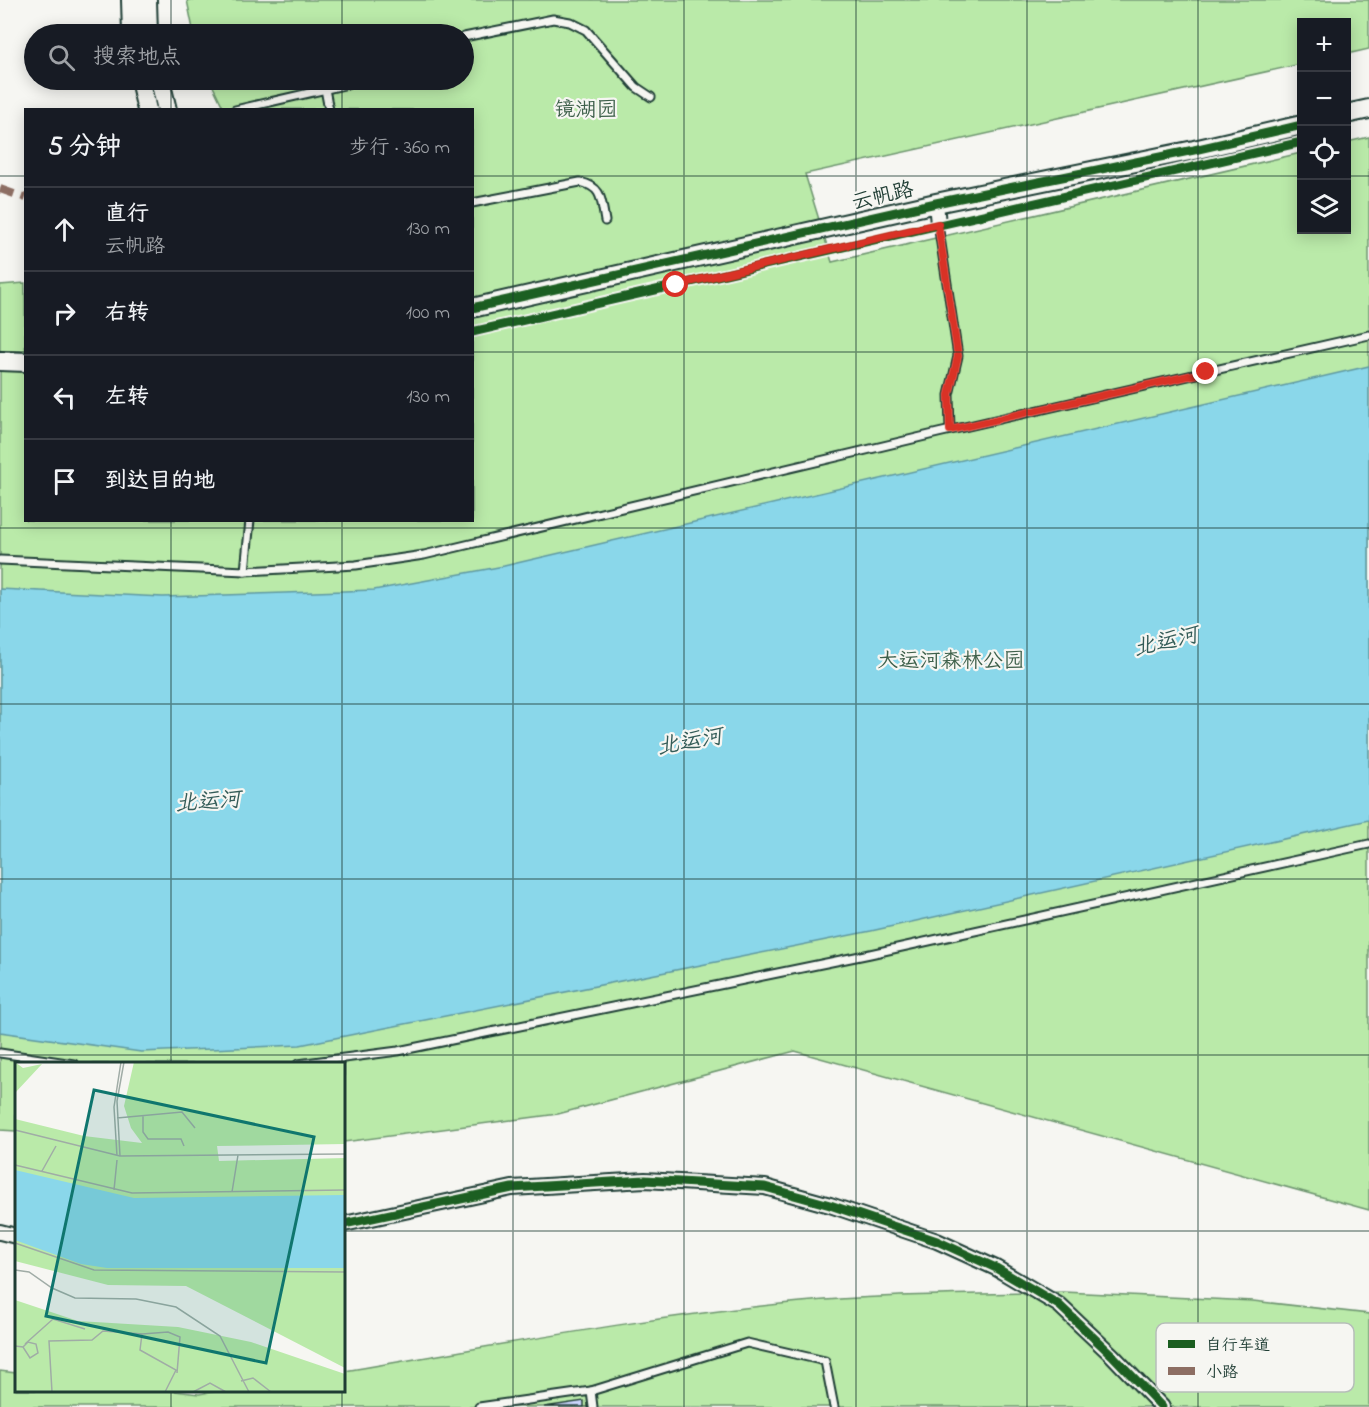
<!DOCTYPE html>
<html lang="zh">
<head>
<meta charset="utf-8">
<style>
  body { margin:0; font-family:"Indie Flower","LXGW WenKai TC",sans-serif; background:#242831; color:#f1f3f6 }
  .controls { position:absolute; right:18px; top:18px; display:grid; overflow:hidden; border-radius:0px; box-shadow:0 3px 15px #0003 }
  .controls button { width:54px; height:54px; display:grid; place-items:center; padding:0; border:0; border-bottom:2px solid #363941; background:#171b24; color:#f1f3f6; font:30px sans-serif }
  .stop { position:absolute; width:18px; height:18px; margin:-14px; border:4px solid #d93025; border-radius:50%; background:#fff }
  .stop.end { background:#d93025; border-color:#fff; box-shadow:0 2px 6px #0008 }
  .list { margin:0; padding:0; list-style:none }
  h2 { display:flex; justify-content:space-between; align-items:center; height:78px; margin:0; padding:0 24px; font-size:26px }
  h2 small { font-size:20px; font-weight:400; color:#9ea1a6 }
  .list li { display:grid; grid-template-columns:39px 1fr auto; gap:18px; align-items:center; box-sizing:border-box; height:84px; padding:0 24px; border-top:2px solid #363941 }
  .list b { display:block; font-size:22px; white-space:nowrap }
  .list p { margin:0; font-size:20px; white-space:nowrap; color:#9ea1a6 }
  .list em { font-size:20px; font-style:normal; color:#9ea1a6 }
  .icon { flex:none; width:33px; height:33px; fill:none; stroke:currentColor; stroke-width:2; stroke-linecap:round; stroke-linejoin:round }
  .map { position:relative; flex:none; width:1369px; height:1407px; overflow:hidden }
  .search { position:absolute; background:#171b24; box-shadow:0 3px 15px #0003; left:24px; top:24px; width:450px; height:66px; display:flex; align-items:center; gap:15px; box-sizing:border-box; padding:0 21px; border-radius:33px; color:#9ea1a6; font-size:22px }
  .panel { position:absolute; background:#171b24; box-shadow:0 3px 15px #0003; left:24px; top:108px; width:450px; height:414px; border-radius:0px }
  .map>svg:first-child { display:block }
  .green { fill:#baeaa9; stroke:#6c946e; stroke-width:1.5 }
  .water { fill:#8ad7ea; stroke:#5f99a1; stroke-width:1.5 }
  .building { fill:#cad4fc; stroke:#1f3d34; stroke-width:1.5; filter:url(#shadow) }
  .lines { fill:none; stroke-linecap:round; stroke-linejoin:round }
  .lane-casing { stroke:#1f3d34; stroke-width:11 }
  .street-casing { stroke:#1f3d34; stroke-width:18 }
  .secondary-casing { stroke:#1f3d34; stroke-width:22 }
  .lane { stroke:#f6f6f2; stroke-width:7 }
  .street { stroke:#f6f6f2; stroke-width:14 }
  .secondary { stroke:#f6f6f2; stroke-width:18 }
  .quiet { stroke:#8d6e63; stroke-width:8; stroke-dasharray:15 8; stroke-linecap:butt }
  .cycleway-casing { stroke:#f6f6f2; stroke-width:13 }
  .cycleway { stroke:#1b5e20; stroke-width:9 }
  .route { stroke:#d93025; stroke-width:8 }
  .grid { fill:none; stroke:#1f3d34; stroke-width:1.5; stroke-opacity:0.55 }
  .labels { text-anchor:middle; dominant-baseline:central; stroke-width:4.5; stroke-linejoin:round; paint-order:stroke }
  .park-label { font-size:21px; fill:#3e604b; stroke:#f6f6f2 }
  .street-label { font-size:21px; fill:#1f3d34; stroke:#f6f6f2 }
  .water-label { font-size:22px; font-style:italic; fill:#345c58; stroke:#f6f6f2 }
  .inset-road { fill:none; stroke:#a0aca6; stroke-width:1.5 }
  .view { fill:#0f766e; fill-opacity:0.15; stroke:#0f766e; stroke-width:3 }
  .inset-edge { fill:none; stroke:#1f3d34; stroke-width:3 }
  .key { fill:#f6f6f2; stroke:#b6beb9; stroke-width:1.5 }
  .key-label { font-size:16px; fill:#1f3d34 }
</style>
</head>
<body>
<div class="map">
<svg width="1369" height="1407" viewBox="0 0 1369 1407">
  <defs>
    <filter id="shadow"><feDropShadow dx="5.5" dy="5.5" stdDeviation="0" flood-color="#0004"/></filter>
  </defs>
  <rect width="100%" height="100%" fill="#f6f6f2"/>
  <filter id="ink" filterUnits="userSpaceOnUse"><feTurbulence type="fractalNoise" baseFrequency=".0167" numOctaves="2"/><feDisplacementMap in="SourceGraphic" scale="12" xChannelSelector="R" yChannelSelector="G"/><feConvolveMatrix kernelMatrix="1 2 1 2 8 2 1 2 1" color-interpolation-filters="sRGB"/></filter>
  <g filter="url(#ink)">
    <!-- green -->
    <g class="green">
      <polygon points="187,0 1369,0 1369,49 1347,54 1346,22 1302,22 1301,64 805,174 832,262 1301,153 1302,230 1346,230 1347,142 1369,137 1369,1210 795,1051 558,1114 344,1142 344,1064 16,1064 16,1131 0,1130 0,285 25,283 26,520 472,520 472,110 224,109 210,80 464,80 464,34 194,34"/>
      <path d="M1064,1292L1253,1301L1369,1314V1407H0V1371L16,1373V1390H167L199,1394L222,1390H344V1371C496,1346 648,1316 801,1302C888,1294 977,1295 1064,1292Z"/>
    </g>
    <!-- water -->
    <polygon class="water" points="1369,366 1369,820 871,931 300,1045 141,1052 0,1032 0,589 163,597 374,590 504,566"/>
    <!-- building -->
    <polygon class="building" points="584,1401 584,1407 544,1407"/>
    <g class="lines">
      <defs>
        <g id="lane">
          <polyline points="464,37 553,19 570,22 586,30 636,87 651,97"/>
          <polyline points="325,89 329,110"/>
          <polyline points="235,110 357,82 361,80"/>
          <path d="M472,203L580,182C603,187 601,200 605,221"/>
          <polyline points="938,224 958,356 949,395 950,430"/>
          <polyline points="0,560 245,571 356,565 424,555 938,433 1369,335"/>
          <polyline points="245,571 250,520"/>
          <polyline points="0,1053 74,1064"/>
          <polyline points="298,1064 398,1051 870,954 1369,844"/>
          <polyline points="591,1391 747,1343 825,1361 834,1407"/>
          <polyline points="479,1407 591,1391 593,1407"/>
        </g>
        <g id="street">
          <polyline points="936,203 938,224"/>
          <polyline points="344,1224 512,1188 645,1180 765,1187 830,1205 937,1241 996,1268 1059,1305 1112,1355 1162,1407"/>
          <polyline points="0,1232 16,1236"/>
        </g>
        <g id="secondary">
          <polyline points="131,0 132,34"/>
          <polyline points="147,0 148,34"/>
          <polyline points="140,80 147,110"/>
          <polyline points="160,80 167,110"/>
          <polyline points="1346,114 1369,109"/>
          <polyline points="472,308 936,203 1194,150 1302,125"/>
          <polyline points="0,361 26,362"/>
        </g>
      </defs>
      <!-- lane casing -->
      <use href="#lane" class="lane-casing"/>
      <!-- street casing -->
      <use href="#street" class="street-casing"/>
      <!-- secondary casing -->
      <use href="#secondary" class="secondary-casing"/>
      <!-- lane -->
      <use href="#lane" class="lane"/>
      <!-- street -->
      <use href="#street" class="street"/>
      <!-- secondary -->
      <use href="#secondary" class="secondary"/>
      <!-- quiet -->
      <polyline class="quiet" points="0,189 26,198"/>
      <defs>
        <g id="cycleway">
          <polyline points="472,308 936,203 1194,150 1302,125"/>
          <polyline points="472,332 1302,142"/>
          <polyline points="344,1224 512,1188 645,1180 765,1187 830,1205 937,1241 996,1268 1059,1305 1112,1355 1162,1407"/>
        </g>
      </defs>
      <!-- cycleway casing -->
      <use href="#cycleway" class="cycleway-casing"/>
      <!-- cycleway -->
      <use href="#cycleway" class="cycleway"/>
    </g>
  </g>
  <g class="lines" filter="url(#ink)">
    <!-- route -->
    <polyline class="route" points="676,285 938,224 958,356 949,395 950,430 1206,372"/>
  </g>
  <!-- grid -->
  <path class="grid" d="M171,0V34M342,0V34M513,0V1407M684,0V1407M856,0V1407M1027,0V1407M1198,0V1407M171,80V110M342,80V110M0,176H26M472,176H1302M1346,176H1369M0,352H26M472,352H1369M171,520V1064M342,520V1064M0,528H1369M0,704H1369M0,879H1369M0,1055H1369M0,1231H16M344,1231H1369M171,1390V1407M342,1390V1407"/>
  <g class="labels">
    <!-- park labels -->
    <g class="park-label">
      <text x="586" y="111">镜湖园</text>
      <text x="951" y="662">大运河森林公园</text>
    </g>
    <!-- street labels -->
    <g class="street-label">
      <text transform="translate(883 197) rotate(-13)">云帆路</text>
    </g>
    <!-- water labels -->
    <g class="water-label">
      <text transform="translate(1166 643) rotate(-13)">北运河</text>
      <text transform="translate(690 743) rotate(-10)">北运河</text>
      <text transform="translate(208 803) rotate(-4)">北运河</text>
    </g>
  </g>
  <!-- overview -->
  <g transform="translate(15 1062)">
    <rect width="330" height="330" fill="#f6f6f2"/>
    <path d="M0,0L8,6L27,2L0,31ZM119,0H330V82L202,84L204,99L330,96V306L171,224L93,223L0,199V57L69,74L127,81L116,66L109,44ZM0,238L63,259L163,265L236,280L330,312V330H0Z" fill="#baeaa9"/>
    <path d="M0,108L119,136L330,133V206H92L66,202L0,178Z" fill="#8ad7ea"/>
    <path class="inset-road" d="M128,54V70L133,77H166L169,84M102,56L167,50L180,66M0,68L105,94L330,92M102,94L99,45L106,0M105,94L102,39L109,0M0,103L117,131L330,128M27,109L41,84M99,128L102,98M217,130L223,93M0,181L79,208L330,210M0,208L14,210L37,226L60,236L121,237L161,245L205,274L234,330M127,272L153,270L165,275L162,311M10,282L38,257L70,267M0,284L8,285L15,296L23,291L21,282L13,280L8,285M226,319L238,316L256,330M37,330L34,279L77,278L88,269L127,272L125,288L161,308L150,330M178,330L195,321L211,330"/>
    <path class="view" d="M79,28L299,75L251,301L31,254Z"/>
    <rect width="330" height="330" class="inset-edge"/>
  </g>
  <!-- legend -->
  <rect x="1156" y="1323" width="198" height="69" rx="9" class="key"/>
  <rect x="1168" y="1340" width="27" height="8" fill="#1b5e20"/>
  <rect x="1168" y="1367" width="27" height="8" fill="#8d6e63"/>
  <g class="key-label">
    <text x="1206" y="1350">自行车道</text>
    <text x="1206" y="1377">小路</text>
  </g>
</svg>
<div class="controls">
<button>+</button>
<button>−</button>
<button><svg class="icon" aria-label="locate" viewBox="0 0 24 24"><circle cx="12" cy="12" r="6"/><path d="M12 2v4M12 18v4M2 12h4M18 12h4"/></svg></button>
<button><svg class="icon" aria-label="layers" viewBox="0 0 24 24"><path d="M12 4l9 5-9 5-9-5zM3 14l9 5 9-5"/></svg></button>
</div>
<div class="stop" style="left:676px;top:285px"></div>
<div class="stop end" style="left:1206px;top:372px"></div>
<div class="search"><svg class="icon" aria-label="search" viewBox="0 0 24 24"><circle cx="10" cy="10" r="6"/><path d="M15 15l6 6"/></svg>搜索地点</div>
<section class="panel">
<h2>5 分钟<small>步行 · 360 m</small></h2>
<ul class="list">
<li><svg class="icon" aria-label="ahead" viewBox="0 0 24 24"><path d="M12 20V5M6 11l6-6 6 6"/></svg><div><b>直行</b><p>云帆路</p></div><em>130 m</em></li>
<li><svg class="icon" aria-label="right" viewBox="0 0 24 24"><path d="M7 20v-9h11M14 6l5 5-5 5"/></svg><div><b>右转</b></div><em>100 m</em></li>
<li><svg class="icon" aria-label="left" viewBox="0 0 24 24"><path d="M17 20v-9H6M10 6l-5 5 5 5"/></svg><div><b>左转</b></div><em>130 m</em></li>
<li><svg class="icon" aria-label="arrive" viewBox="0 0 24 24"><path d="M6 21V4h12l-3 4 3 4H6"/></svg><div><b>到达目的地</b></div></li>
</ul>
</section>
</div>
</body>
</html>
